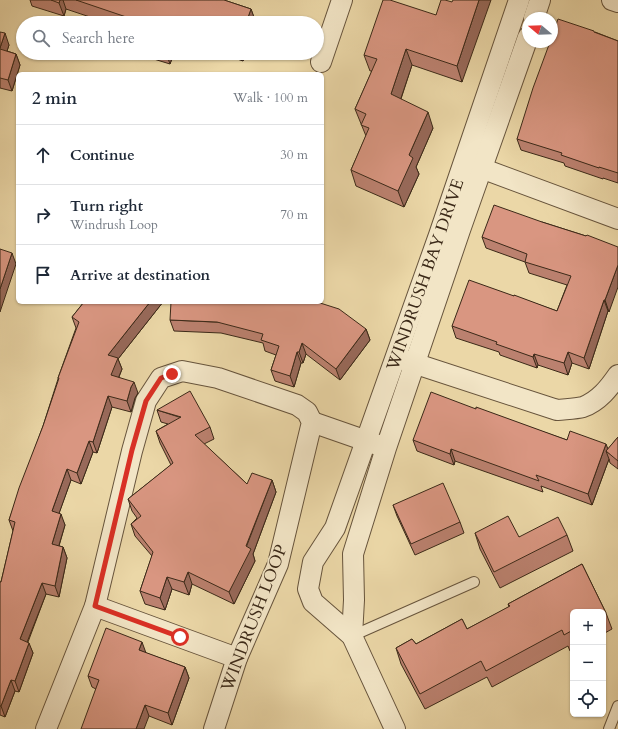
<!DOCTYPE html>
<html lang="en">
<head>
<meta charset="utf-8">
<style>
  body { margin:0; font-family:Cardo,serif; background:#f2f2f3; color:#1f2937 }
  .controls { position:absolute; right:12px; bottom:12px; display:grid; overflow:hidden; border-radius:6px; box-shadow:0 1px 3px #0004 }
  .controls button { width:36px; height:36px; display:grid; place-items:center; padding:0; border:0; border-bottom:1px solid #e0e1e3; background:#fff; color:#1f2937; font:20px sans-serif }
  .compass { position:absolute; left:522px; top:12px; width:36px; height:36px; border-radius:50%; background:#fff; box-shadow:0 1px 3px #0004; rotate:289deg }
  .stop { position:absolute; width:12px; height:12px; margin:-9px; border:3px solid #d93025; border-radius:50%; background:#fff }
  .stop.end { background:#d93025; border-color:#fff; box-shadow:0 1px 4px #0008 }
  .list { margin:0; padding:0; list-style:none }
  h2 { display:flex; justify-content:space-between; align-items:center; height:52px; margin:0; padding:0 16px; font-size:17px }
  h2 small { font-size:13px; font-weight:400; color:#747a83 }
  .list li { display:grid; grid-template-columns:26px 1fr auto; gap:12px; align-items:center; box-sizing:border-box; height:60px; padding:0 16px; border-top:1px solid #e0e1e3 }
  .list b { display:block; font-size:15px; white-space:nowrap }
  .list p { margin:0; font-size:13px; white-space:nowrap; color:#747a83 }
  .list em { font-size:13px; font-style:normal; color:#747a83 }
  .icon { flex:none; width:22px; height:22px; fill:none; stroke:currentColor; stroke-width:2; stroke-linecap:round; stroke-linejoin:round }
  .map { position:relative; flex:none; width:618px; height:729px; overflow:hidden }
  .search { position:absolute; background:#fff; box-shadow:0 1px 3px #0004; left:16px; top:16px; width:308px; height:44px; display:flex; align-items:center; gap:10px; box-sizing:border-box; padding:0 14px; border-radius:22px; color:#747a83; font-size:15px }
  .panel { position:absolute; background:#fff; box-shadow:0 1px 3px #0004; left:16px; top:72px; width:308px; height:232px; border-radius:6px }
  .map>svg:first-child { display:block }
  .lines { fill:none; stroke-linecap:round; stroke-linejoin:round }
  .service-casing { stroke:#67543c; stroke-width:12 }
  .minor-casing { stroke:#67543c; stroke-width:22 }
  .service { stroke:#f2e5c6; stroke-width:10 }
  .minor { stroke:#f2e5c6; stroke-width:20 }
  .wall { fill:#bb816f; stroke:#3b2918 }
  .shaded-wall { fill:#98695a; stroke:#3b2918 }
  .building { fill:#d99681; stroke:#3b2918 }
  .route { stroke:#d93025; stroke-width:5 }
  .labels { text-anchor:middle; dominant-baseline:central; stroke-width:3.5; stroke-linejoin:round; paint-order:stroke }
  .street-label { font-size:17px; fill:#3b2918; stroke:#f2e5c6 }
</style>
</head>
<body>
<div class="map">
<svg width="618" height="729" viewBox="0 0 618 729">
  <rect width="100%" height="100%" fill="#ebd7a7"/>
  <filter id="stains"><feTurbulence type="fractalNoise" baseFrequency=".005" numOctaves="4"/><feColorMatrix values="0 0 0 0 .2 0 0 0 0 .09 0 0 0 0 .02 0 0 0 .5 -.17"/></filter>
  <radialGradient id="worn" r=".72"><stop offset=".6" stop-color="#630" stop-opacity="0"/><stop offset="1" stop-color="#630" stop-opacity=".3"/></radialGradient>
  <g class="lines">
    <defs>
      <g id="service">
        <polyline points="352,636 474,582"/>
        <polyline points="609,729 618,706"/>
      </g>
      <g id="minor">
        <polyline points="612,0 618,2"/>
        <polyline points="534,18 540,0"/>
        <polyline points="321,62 342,0"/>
        <polyline points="470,164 618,219"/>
        <path d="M401,359L557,410C565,409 575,409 583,407C599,401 609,388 618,375"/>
        <polyline points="312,422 378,445"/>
        <polyline points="95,606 237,658"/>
        <polyline points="352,636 354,600 353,554 386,448 460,230 528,37"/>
        <polyline points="46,729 95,606 132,451 146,401 161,378 182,371 218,378 297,405 307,412 312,422 278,564 237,658 214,729"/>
        <path id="s1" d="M395,729L352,636L313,602L308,589L313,562L335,528L439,235L519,0"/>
      </g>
    </defs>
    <!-- service casing -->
    <use href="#service" class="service-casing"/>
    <!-- minor casing -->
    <use href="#minor" class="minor-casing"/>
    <!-- service -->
    <use href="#service" class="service"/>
    <!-- minor -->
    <use href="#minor" class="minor"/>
  </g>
  <!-- wall -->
  <g class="wall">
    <polygon points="30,0 224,0 251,9 256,23 108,23 66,9 64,16 32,6"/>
    <polygon points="452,2 462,82 412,65 401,99 433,128 416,167 419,174 404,207 356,186 351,170 366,136 355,109 372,71 370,71 364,55 436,15"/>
    <polygon points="0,32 9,45 7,51 16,54 20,65 12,91 0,88"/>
    <polygon points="595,32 618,41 618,183 603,178 603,179 565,166 564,163 521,150 517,139"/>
    <polygon points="143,53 174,53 170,64 144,56"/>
    <polygon points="175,53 183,53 182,56"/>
    <polygon points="219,53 246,53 243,61"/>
    <polygon points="542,222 586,236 609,312 608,311 589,369 572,363 568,375 538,365 537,368 500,355 499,352 456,338 452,326 514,296 557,311 567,285 529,273 525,262 486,248 482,237"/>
    <polygon points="84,302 163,302 118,359 122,369 119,377 138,393 135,398 131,412 112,407 97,453 93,452 81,484 71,480 59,513 65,525 59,546 63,547 67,558 59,597 46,594 28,642 33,653 19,692 15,691 5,717 0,715 0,582 1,582 13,531 9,520 43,426 58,379 58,378 76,328 72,317"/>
    <polygon points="170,320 366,329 370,340 340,380 306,354 303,363 301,363 294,387 275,381 271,370 276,355 265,351 263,343 221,333 174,331"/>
    <polygon points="476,409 567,440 608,449 618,437 618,469 610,463 609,459 592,505 541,486 543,492 455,461 454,465 417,451 413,440"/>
    <polygon points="157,410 210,427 214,439 204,444 247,484 272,480 276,492 253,554 255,561 234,604 192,584 189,595 172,589 165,610 145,604 140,591 152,556 135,536 131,524 137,518 132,511 128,499 171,465 160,443 156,431 168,424 161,422"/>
    <polygon points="393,505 460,522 464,533 415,555 397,516"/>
    <polygon points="475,533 519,537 567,535 573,551 500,588 480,549"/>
    <polygon points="582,564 606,613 612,629 603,634 603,612 573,612 573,649 570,651 568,646 492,687 487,677 425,709 401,664 396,648 412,639 416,644 462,619 467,629 509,607 508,604"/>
    <polygon points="146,653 185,667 189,678 172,725 149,716 92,687 88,676"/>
  </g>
  <!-- shaded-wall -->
  <g class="shaded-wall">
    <polygon points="60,0 63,0 66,9 64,16 59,3"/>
    <polygon points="479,0 491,0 462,82 457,66"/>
    <polygon points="251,9 256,23 246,23"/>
    <polygon points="5,33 9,45 4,60 0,50 0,48"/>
    <polygon points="406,49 412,65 397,110 391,94"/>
    <polygon points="166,53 174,53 170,64"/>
    <polygon points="240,53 246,53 243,61"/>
    <polygon points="16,54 20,65 12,91 8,80"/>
    <polygon points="428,112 433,128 416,167 419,174 404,207 398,191 409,155"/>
    <polygon points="12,253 16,264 0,312 0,289"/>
    <polygon points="618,265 618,287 609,312 605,300"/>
    <polygon points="604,300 608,311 589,369 584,358"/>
    <polygon points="150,302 163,302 118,359 122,369 115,386 111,375 108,355"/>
    <polygon points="366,329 370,340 340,380 336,369"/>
    <polygon points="302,343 306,354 303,363 299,352"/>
    <polygon points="297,352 301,363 294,387 290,376"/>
    <polygon points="568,352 572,363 568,375 564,363"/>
    <polygon points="534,354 538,365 537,368 533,357"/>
    <polygon points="134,382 138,393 135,398 131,412 127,401 131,387"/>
    <polygon points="108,396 112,407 97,453 93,442"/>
    <polygon points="89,441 93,452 81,484 77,473"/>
    <polygon points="606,444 610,454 606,451 609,459 592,505 588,494"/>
    <polygon points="451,449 455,461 454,465 450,454"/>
    <polygon points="67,469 71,480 56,522 52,511"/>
    <polygon points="272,480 276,492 253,554 255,561 234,604 229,592"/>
    <polygon points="61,514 65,525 56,555 52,544"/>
    <polygon points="63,547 67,558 59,597 55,586"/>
    <polygon points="188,572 192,584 189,595 184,582"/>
    <polygon points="167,577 172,589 165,610 160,598"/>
    <polygon points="42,583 46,594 24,650 20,639"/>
    <polygon points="142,642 146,653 139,650"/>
    <polygon points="29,643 33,653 19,692 15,681"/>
    <polygon points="185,667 189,678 172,725 168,713"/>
    <polygon points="11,680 15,691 5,717 1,706"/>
    <polygon points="145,705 149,716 144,729 136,729"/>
  </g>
  <!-- building -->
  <g class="building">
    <polygon points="51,0 60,0 59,3"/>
    <polygon points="76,0 224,0 251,9 246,23 144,23"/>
    <polygon points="383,0 390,0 436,15 441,0 445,0 452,2 453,0 479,0 457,66 406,49 391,94 428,112 409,155 413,158 398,191 351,170 369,128 361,125 366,114 355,109 377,59 364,55"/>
    <polygon points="558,19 594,31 594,32 618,41 618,173 599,167 599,168 561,155 562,153 517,139 533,88 550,42 552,42 552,36"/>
    <polygon points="0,32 5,33 0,48"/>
    <polygon points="0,49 16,54 8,80 0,78"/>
    <polygon points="494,205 542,222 586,236 587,235 618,247 618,265 605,300 604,300 584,358 568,352 564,363 534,354 533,357 496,344 497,342 452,326 469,280 514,296 514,295 557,311 571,276 525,262 527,254 482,237"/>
    <polygon points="0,249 12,253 0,289"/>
    <polygon points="84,302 150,302 108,355 118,358 111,375 134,382 131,387 127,401 108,396 93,442 89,441 77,473 67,469 52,511 61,514 52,544 63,547 55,586 42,583 20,639 29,643 15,681 11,680 1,706 0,706 0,582 1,582 15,522 9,520 19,488 43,426 59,378 58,378 79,322 72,317"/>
    <polygon points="171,302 317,302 339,309 366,329 336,369 302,343 299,352 297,352 290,376 271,370 279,346 261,340 263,334 217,322 170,320"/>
    <polygon points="190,391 210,427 195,435 247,484 252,473 272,480 246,546 251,549 229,592 188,572 184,582 167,577 160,598 140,591 153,552 131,524 141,516 128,499 173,463 156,431 181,417 157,410"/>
    <polygon points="431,392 476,409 476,407 567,440 570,431 606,444 588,494 536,475 539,481 451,449 450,454 413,440"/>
    <polygon points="618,437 618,461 606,451"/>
    <polygon points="443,483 460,522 411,544 393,505"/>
    <polygon points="508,516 519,537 558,517 567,535 494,572 475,533"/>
    <polygon points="582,564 606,613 603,615 603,612 573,612 573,630 564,635 562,630 486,671 481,661 420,694 396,648 412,639 416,644 462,619 467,629 510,606 508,604"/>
    <polygon points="106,628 142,642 139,650 185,667 168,713 145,705 136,729 81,729 99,680 88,676"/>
  </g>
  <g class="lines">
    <!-- route -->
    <polyline class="route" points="172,374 161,378 146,401 132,450 95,606 180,637"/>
  </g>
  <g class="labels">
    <!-- street labels -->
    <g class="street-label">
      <text stroke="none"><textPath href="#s1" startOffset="505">WINDRUSH BAY DRIVE</textPath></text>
      <text transform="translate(254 618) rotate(-69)">WINDRUSH LOOP</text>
    </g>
  </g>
  <rect width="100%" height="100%" filter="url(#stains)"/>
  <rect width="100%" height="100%" fill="url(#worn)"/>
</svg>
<div class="controls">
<button>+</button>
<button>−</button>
<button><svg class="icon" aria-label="locate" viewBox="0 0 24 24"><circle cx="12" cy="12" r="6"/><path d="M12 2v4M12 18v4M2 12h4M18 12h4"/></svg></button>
</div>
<svg class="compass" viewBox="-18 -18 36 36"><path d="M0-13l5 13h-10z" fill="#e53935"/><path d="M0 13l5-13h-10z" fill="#747a83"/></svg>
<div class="stop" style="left:180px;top:637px"></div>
<div class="stop end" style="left:172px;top:374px"></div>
<div class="search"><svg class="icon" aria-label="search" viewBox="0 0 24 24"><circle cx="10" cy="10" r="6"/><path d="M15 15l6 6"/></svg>Search here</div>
<section class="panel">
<h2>2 min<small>Walk · 100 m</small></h2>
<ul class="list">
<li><svg class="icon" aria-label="ahead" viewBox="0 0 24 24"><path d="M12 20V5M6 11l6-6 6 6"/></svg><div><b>Continue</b></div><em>30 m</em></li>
<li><svg class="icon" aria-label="right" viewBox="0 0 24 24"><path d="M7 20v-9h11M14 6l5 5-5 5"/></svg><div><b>Turn right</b><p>Windrush Loop</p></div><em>70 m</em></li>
<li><svg class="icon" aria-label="arrive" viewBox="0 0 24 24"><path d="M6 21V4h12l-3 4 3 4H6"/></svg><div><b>Arrive at destination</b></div></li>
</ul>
</section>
</div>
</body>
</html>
